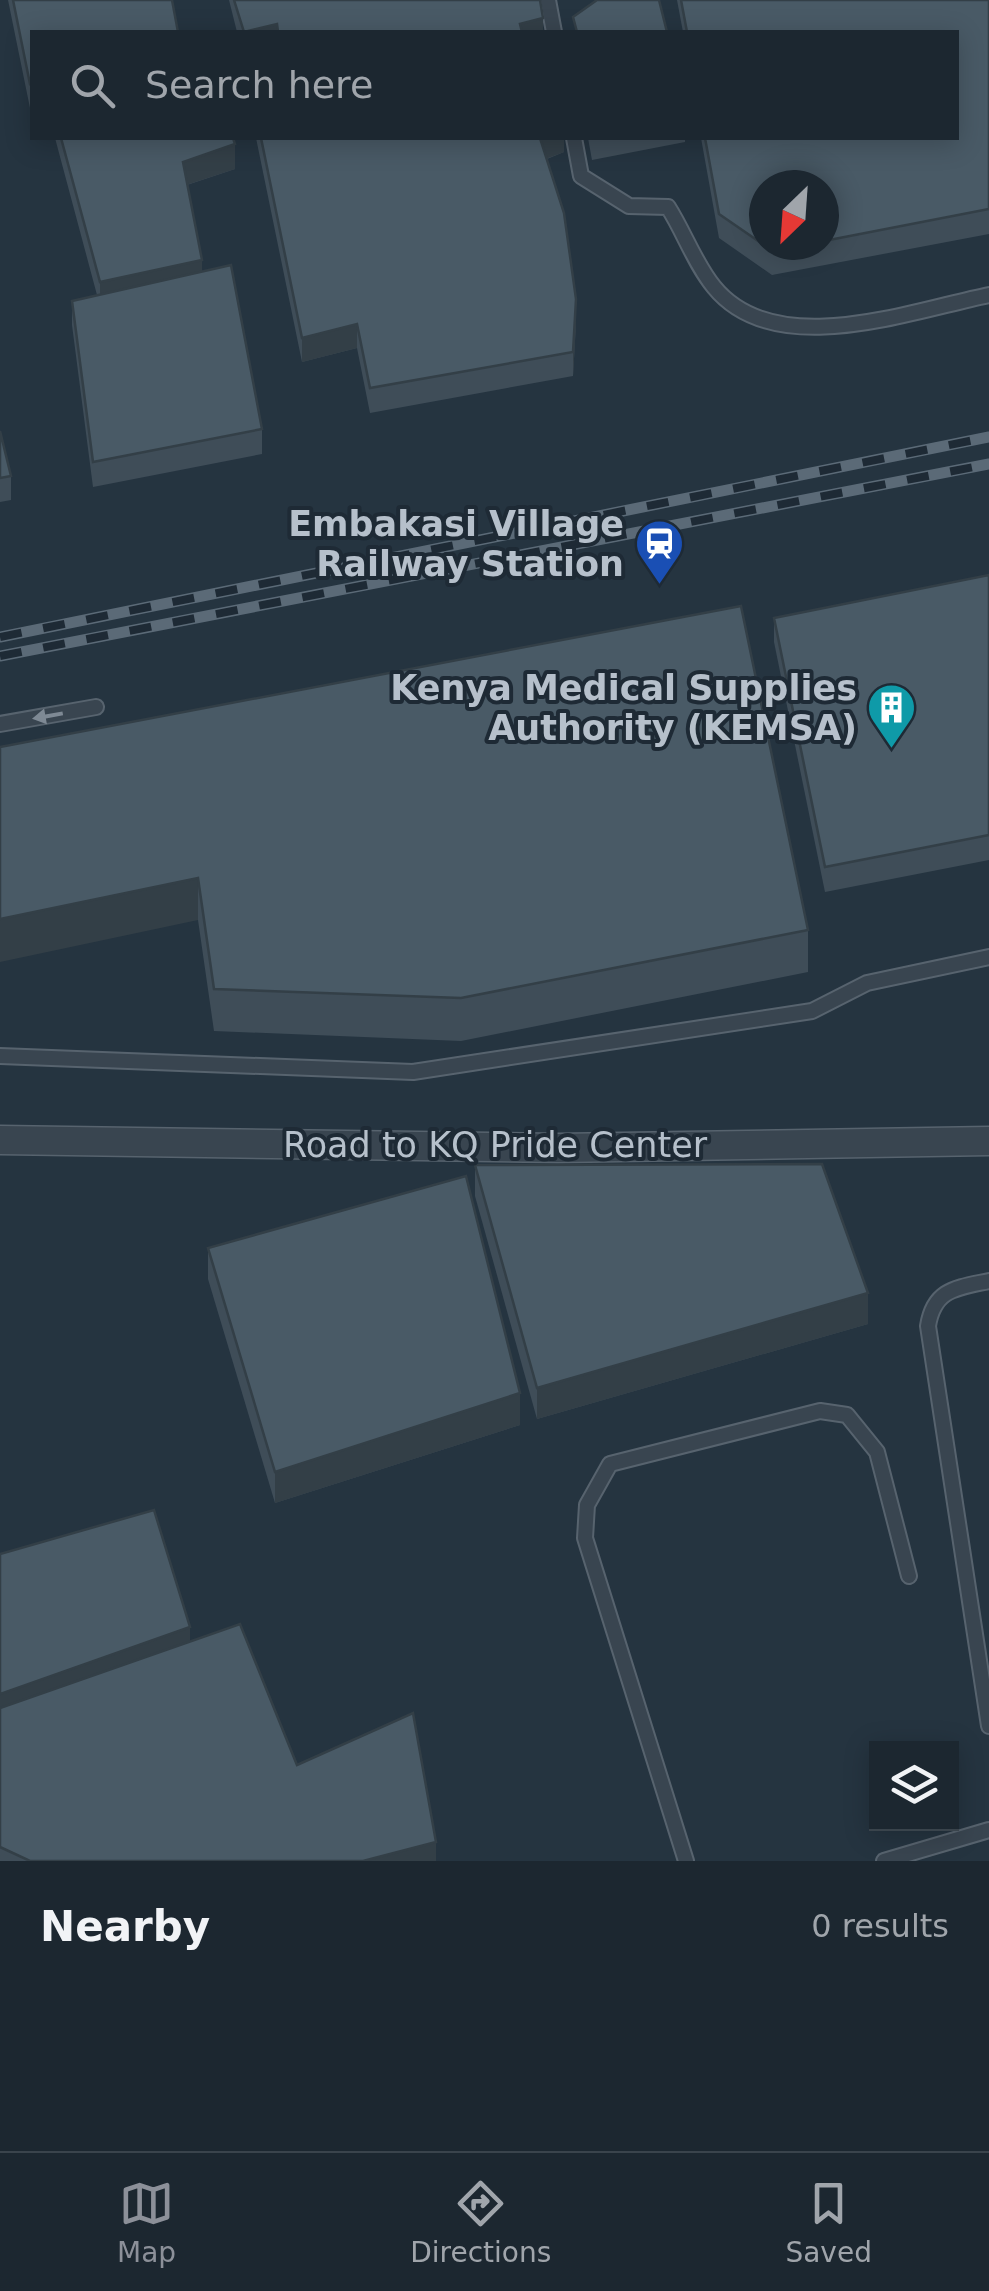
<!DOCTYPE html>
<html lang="en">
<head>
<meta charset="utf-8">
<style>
  body { margin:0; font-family:"DejaVu Sans",sans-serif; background:#252f38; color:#f1f3f6 }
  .controls { position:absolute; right:30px; bottom:30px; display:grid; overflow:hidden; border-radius:0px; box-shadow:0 5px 25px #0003 }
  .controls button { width:90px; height:90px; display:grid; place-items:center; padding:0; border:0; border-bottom:2px solid #3a444c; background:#1c2730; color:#f1f3f6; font:50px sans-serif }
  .compass { position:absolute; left:749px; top:170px; width:90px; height:90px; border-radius:50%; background:#1c2730; box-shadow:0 5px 25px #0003; rotate:205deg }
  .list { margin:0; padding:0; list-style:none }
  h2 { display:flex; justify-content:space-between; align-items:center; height:130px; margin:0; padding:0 40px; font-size:42px }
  h2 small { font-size:32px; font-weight:400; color:#a0a5ab }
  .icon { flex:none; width:55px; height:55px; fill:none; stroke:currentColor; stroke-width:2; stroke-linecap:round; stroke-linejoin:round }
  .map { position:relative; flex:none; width:989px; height:1861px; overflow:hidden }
  .search { position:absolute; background:#1c2730; box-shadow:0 5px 25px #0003; left:30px; right:30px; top:30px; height:110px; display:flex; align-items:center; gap:25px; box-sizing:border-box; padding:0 35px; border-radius:0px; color:#a0a5ab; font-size:38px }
  .sheet { height:290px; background:#1c2730 }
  nav { display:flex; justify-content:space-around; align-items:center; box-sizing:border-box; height:140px; border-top:2px solid #3a444c; background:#1c2730; font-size:28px; color:#a0a5ab }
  nav a { display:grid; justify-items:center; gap:5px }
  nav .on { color:#8c9099 }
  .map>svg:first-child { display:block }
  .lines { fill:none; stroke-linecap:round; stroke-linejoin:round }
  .service-casing { stroke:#57636e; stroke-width:18 }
  .minor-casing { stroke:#57636e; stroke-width:31 }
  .service { stroke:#394550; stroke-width:14 }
  .minor { stroke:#394550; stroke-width:28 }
  .rail-casing { stroke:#5b6a77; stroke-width:11 }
  .rail { stroke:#1e2a35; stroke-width:8; stroke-dasharray:22; stroke-linecap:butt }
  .wall { fill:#3f4d58; fill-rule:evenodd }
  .shaded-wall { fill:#333f47 }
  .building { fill:#495a66; stroke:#333f47; stroke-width:2.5 }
  .oneway { fill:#7e8994 }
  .labels { text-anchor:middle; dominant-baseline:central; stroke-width:8; stroke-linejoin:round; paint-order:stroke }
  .poi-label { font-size:35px; font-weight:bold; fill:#b6c0cb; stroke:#1e2a35; text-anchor:end }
  .street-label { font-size:35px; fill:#b6c0cb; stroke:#1e2a35 }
</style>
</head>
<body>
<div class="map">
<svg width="989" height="1861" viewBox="0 0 989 1861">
  <rect width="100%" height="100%" fill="#253440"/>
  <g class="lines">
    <defs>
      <g id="service">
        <polyline points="548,0 554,32"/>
        <path d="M574,138L581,176L629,206L668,207C684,232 695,264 714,287C775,362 910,311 989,295"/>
        <polyline points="0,724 96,707"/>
        <polyline points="0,1056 413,1072 812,1011 867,983 989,957"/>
        <path d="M989,1281C956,1288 934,1289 928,1326L989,1726"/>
        <polyline points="686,1861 585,1538 587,1505 610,1464 820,1411 847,1415 877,1452 909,1576"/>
        <polyline points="884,1861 989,1830"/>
      </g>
      <polyline id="minor" points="0,1140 558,1148 989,1141"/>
    </defs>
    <!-- service casing -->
    <use href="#service" class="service-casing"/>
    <!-- minor casing -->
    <use href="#minor" class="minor-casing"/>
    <!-- service -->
    <use href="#service" class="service"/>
    <!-- minor -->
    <use href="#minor" class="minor"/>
    <defs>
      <g id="rail">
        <polyline points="0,637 989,437"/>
        <polyline points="0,656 989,464"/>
      </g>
    </defs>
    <!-- rail casing -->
    <use href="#rail" class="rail-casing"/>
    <!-- rail -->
    <use href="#rail" class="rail"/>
  </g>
  <!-- wall -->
  <g class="wall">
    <polygon points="8,0 172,0 32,32 32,108 30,108"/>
    <polygon points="229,0 540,0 543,32 237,32"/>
    <path d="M677,0H989V234L772,275L719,238L701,138H956V32H683ZM824,185V245H764Z"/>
    <polygon points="55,138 233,138 235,169 187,185 202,272 262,429 262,454 93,487 72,325 72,301 97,295"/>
    <polygon points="256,138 564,138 564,152 547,159 576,324 573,376 370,413 357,348 302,362"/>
    <polygon points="588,138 685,138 685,142 592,160"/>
    <polygon points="0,431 11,476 11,500 0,502"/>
    <polygon points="989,575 989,860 825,892 774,642 774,618"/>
    <polygon points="0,747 808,930 808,972 461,1041 214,1031 198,920"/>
    <polygon points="475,1165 868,1324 537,1419 475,1196"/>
    <polygon points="208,1248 520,1425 275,1503 208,1279"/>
    <polygon points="0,1554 190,1642 297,1765 436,1861 0,1861"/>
  </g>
  <!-- shaded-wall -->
  <g class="shaded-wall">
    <polygon points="543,18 543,32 520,32 520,24"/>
    <polygon points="277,24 277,32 247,32"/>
    <polygon points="540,138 564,138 564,152 540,161"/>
    <polygon points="235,144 235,169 183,186 183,162"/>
    <polygon points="202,260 202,285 100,307 100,282"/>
    <polygon points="576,299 576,324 573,376 573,352"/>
    <polygon points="357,324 357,348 302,362 302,338"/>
    <polygon points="198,878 198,920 0,962 0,919"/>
    <polygon points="868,1293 868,1324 537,1419 537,1388"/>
    <polygon points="520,1393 520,1425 275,1503 275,1472"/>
    <polygon points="190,1627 190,1658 0,1725 0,1694"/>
    <polygon points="436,1842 436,1861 363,1861"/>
  </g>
  <!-- building -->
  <g class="building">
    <polygon points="13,0 172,0 178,32 32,32 32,83 30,84"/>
    <polygon points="234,0 540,0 543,18 520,24 522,32 278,32 277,24 244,32"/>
    <polygon points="597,0 659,0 667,32 577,32 573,17"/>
    <polygon points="681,0 989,0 989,209 824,241 824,185 764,185 764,245 719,214 705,138 956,138 956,32 687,32"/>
    <polygon points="61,138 233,138 235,144 183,162 202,260 100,282"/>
    <polygon points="261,138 540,138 564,213 576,299 573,352 370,388 357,324 302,338"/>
    <polygon points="764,245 801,245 772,251"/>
    <polygon points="231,265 262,429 93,462 72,301"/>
    <polygon points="0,431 11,476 0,478"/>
    <polygon points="989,575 989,835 825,867 774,618"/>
    <polygon points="741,606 808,930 461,998 214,989 198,878 0,919 0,747"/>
    <polygon points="822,1164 868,1293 537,1388 475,1165"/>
    <polygon points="466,1176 520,1393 275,1472 208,1248"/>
    <polygon points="154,1510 190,1627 0,1694 0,1554"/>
    <polygon points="240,1624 297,1765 413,1713 436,1842 363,1861 30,1861 0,1847 0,1708"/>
  </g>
  <!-- one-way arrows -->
  <defs><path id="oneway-solid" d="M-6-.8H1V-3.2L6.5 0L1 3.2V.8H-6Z" transform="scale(2.5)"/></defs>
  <use class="oneway" href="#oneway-solid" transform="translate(48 716) rotate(170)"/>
  <!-- icons -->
  <defs>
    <symbol id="station-pin" viewBox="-11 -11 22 30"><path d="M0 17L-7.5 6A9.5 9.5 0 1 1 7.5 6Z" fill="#1a4fb4" stroke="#1e2a35"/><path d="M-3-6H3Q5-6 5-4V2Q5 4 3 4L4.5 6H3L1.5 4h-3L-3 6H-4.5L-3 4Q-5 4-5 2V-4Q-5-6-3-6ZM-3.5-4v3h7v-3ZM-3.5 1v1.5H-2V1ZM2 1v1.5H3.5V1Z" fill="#fff"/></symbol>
    <symbol id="building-pin" viewBox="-11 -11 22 30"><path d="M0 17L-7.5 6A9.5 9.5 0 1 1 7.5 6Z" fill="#0f9aa8" stroke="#1e2a35"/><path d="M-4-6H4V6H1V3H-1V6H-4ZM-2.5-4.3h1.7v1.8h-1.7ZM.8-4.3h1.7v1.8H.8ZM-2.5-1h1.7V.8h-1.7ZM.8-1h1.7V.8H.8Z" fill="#fff"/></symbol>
  </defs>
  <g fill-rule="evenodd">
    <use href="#station-pin" x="632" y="516" width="55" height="75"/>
    <use href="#building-pin" x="864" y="680" width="55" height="75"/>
  </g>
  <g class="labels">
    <!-- poi labels -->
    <g class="poi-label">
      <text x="624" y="524">Embakasi Village<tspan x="624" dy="40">Railway Station</tspan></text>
      <text x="857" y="688">Kenya Medical Supplies<tspan x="857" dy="40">Authority (KEMSA)</tspan></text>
    </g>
    <!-- street labels -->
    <g class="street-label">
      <text x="495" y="1145">Road to KQ Pride Center</text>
    </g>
  </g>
</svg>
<div class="controls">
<button><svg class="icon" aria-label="layers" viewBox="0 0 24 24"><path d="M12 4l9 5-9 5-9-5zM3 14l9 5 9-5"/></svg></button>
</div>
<svg class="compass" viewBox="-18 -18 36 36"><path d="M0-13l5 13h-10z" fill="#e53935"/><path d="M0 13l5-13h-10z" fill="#a0a5ab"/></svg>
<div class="search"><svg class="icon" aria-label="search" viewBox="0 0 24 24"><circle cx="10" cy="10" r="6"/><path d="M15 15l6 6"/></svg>Search here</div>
</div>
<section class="sheet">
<h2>Nearby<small>0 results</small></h2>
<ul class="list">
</ul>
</section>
<nav>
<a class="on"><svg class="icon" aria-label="map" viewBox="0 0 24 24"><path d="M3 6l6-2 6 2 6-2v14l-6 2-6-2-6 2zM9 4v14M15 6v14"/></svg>Map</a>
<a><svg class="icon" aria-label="directions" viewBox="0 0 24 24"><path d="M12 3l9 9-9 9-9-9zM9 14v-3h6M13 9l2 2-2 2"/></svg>Directions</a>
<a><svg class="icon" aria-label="saved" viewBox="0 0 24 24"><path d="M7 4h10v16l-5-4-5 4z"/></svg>Saved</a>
</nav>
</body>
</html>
